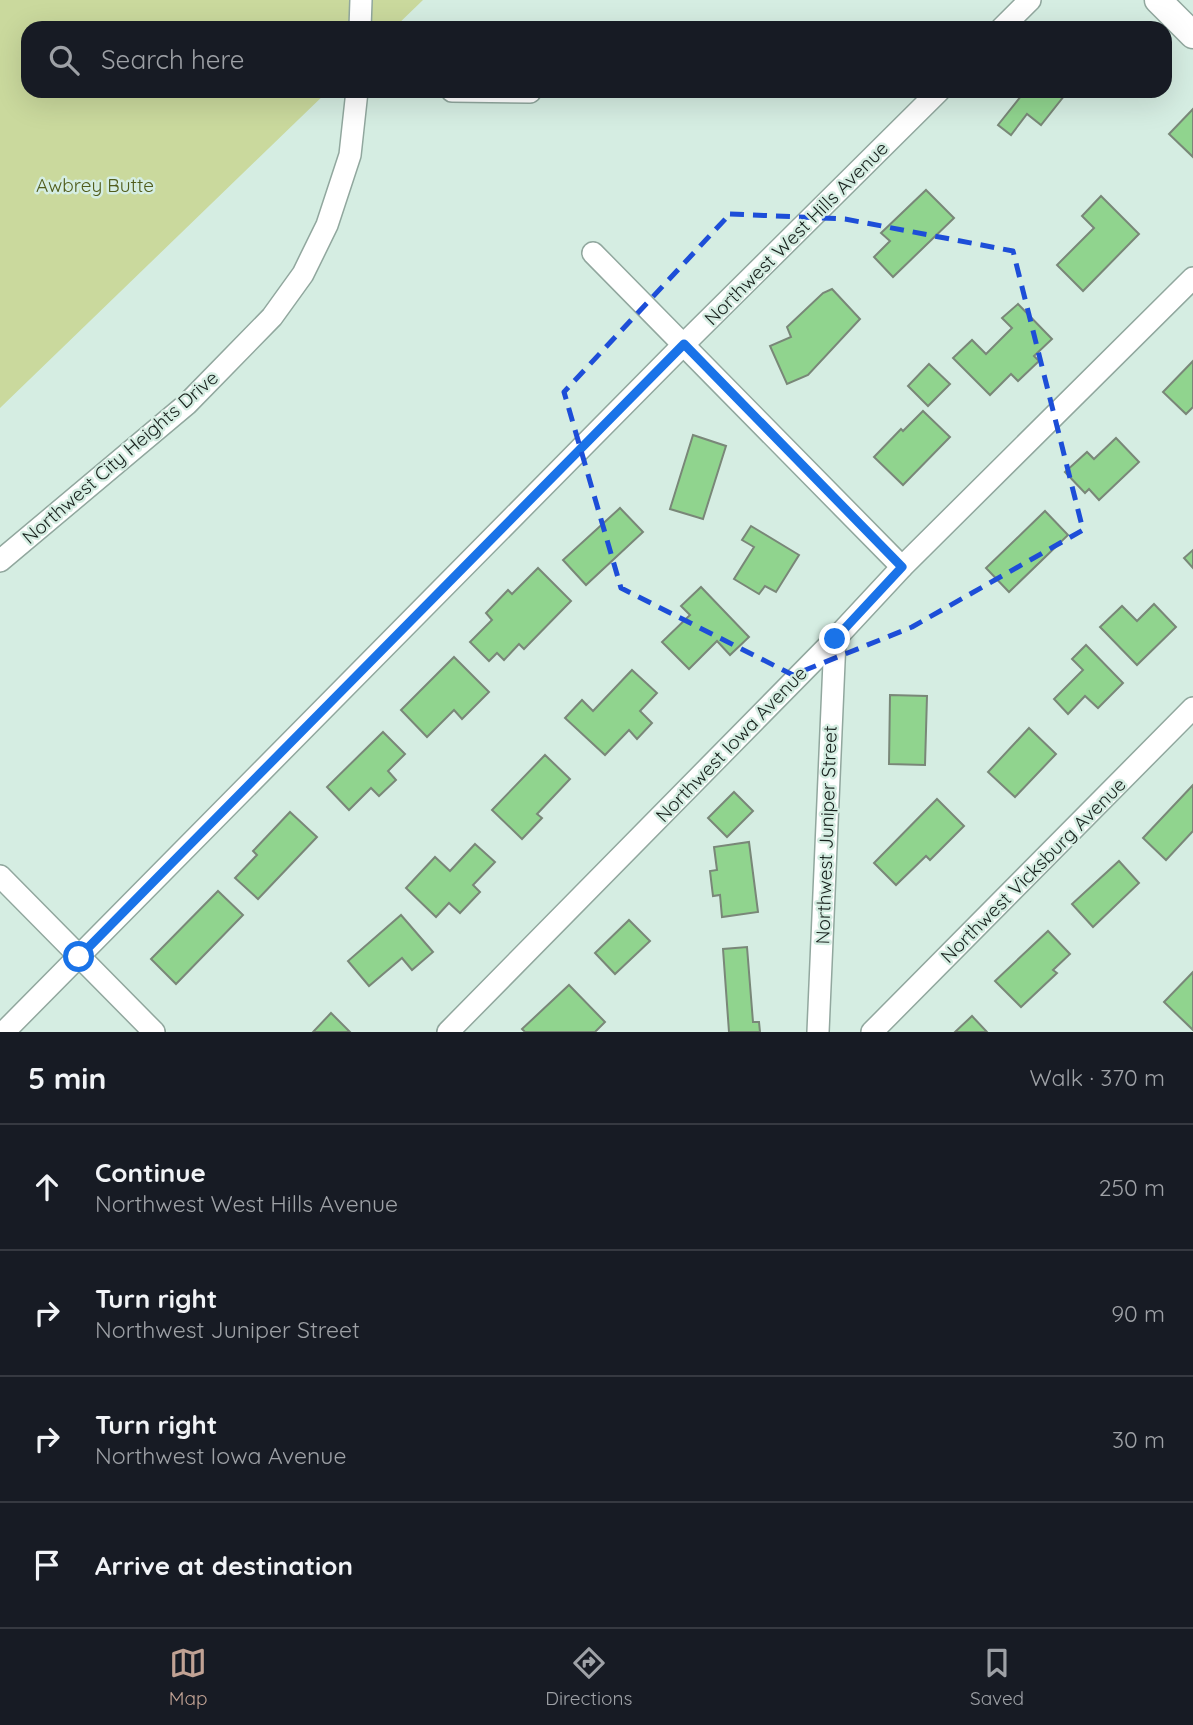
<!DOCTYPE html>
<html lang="en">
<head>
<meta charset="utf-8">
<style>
  body { margin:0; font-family:Quicksand,sans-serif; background:#242831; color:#f1f3f6 }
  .stop { position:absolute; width:21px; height:21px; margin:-16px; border:5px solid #1a73e8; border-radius:50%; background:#fff }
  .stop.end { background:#1a73e8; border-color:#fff; box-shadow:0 2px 7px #0008 }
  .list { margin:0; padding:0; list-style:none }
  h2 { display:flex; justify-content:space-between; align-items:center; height:91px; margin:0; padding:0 28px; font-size:30px }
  h2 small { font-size:23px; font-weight:400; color:#9ea1a6 }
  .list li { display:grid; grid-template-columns:46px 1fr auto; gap:21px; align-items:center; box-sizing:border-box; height:126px; padding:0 28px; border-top:2px solid #363941 }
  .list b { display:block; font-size:26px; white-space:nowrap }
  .list p { margin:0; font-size:23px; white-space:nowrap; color:#9ea1a6 }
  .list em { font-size:23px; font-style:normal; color:#9ea1a6 }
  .icon { flex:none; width:38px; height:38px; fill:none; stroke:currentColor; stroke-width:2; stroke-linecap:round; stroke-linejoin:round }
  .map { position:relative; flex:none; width:1193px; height:1032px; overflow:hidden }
  .search { position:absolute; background:#171b24; box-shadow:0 7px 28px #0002; left:21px; right:21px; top:21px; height:77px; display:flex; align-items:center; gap:18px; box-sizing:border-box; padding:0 24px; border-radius:21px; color:#9ea1a6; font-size:26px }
  .sheet { height:595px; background:#171b24 }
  nav { display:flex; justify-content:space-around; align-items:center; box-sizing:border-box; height:98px; border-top:2px solid #363941; background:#171b24; font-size:19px; color:#9ea1a6 }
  nav a { display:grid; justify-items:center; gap:4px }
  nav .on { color:#c1a294 }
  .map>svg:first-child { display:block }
  .green { fill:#cad99d }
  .building { fill:#90d48e; stroke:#798778; stroke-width:2 }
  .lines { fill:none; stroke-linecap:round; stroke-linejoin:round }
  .minor-casing { stroke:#91a79e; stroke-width:24 }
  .tertiary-casing { stroke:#91a79e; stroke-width:29 }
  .minor { stroke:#fff; stroke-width:21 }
  .tertiary { stroke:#fff; stroke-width:26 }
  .route { stroke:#1a73e8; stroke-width:9 }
  .marked { fill:none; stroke:#1d4ed8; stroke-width:5; stroke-dasharray:14 9; stroke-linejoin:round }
  .labels { text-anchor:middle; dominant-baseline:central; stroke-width:5; stroke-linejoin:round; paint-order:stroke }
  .park-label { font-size:19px; fill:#505c1b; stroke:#d5ede2 }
  .street-label { font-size:19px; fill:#17201c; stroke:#d5ede2 }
</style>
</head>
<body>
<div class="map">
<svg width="1193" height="1032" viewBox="0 0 1193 1032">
  <rect width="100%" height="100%" fill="#d5ede2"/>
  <!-- green -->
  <polygon class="green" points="0,0 423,0 394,28 28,28 28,91 328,91 0,408"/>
  <!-- building -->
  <g class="building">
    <polygon points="1025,91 1068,91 1041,125 1027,114 1011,135 998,125"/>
    <polygon points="1193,109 1193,157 1169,134"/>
    <polygon points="926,190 954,218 893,277 874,257 890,241 881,233"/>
    <polygon points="1101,196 1139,234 1083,291 1057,265 1094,228 1082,216"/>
    <polygon points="832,289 860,319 808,375 787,384 770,346 791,337 787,327 823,293"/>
    <polygon points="1018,304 1052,339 1034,356 1039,361 1018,381 1011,374 990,395 953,358 972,340 986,354 1012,328 1002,318"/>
    <polygon points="1193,361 1193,407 1186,414 1163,392"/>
    <polygon points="929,364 950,384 928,406 908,386"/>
    <polygon points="923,411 950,437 903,485 874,457 901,429 903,431"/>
    <polygon points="693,435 726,446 703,519 670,509"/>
    <polygon points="1116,438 1139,462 1099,500 1089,489 1085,493 1065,472 1087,452 1094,459"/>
    <polygon points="620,508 643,532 586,585 563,560"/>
    <polygon points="1045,511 1068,535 1009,592 986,568"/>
    <polygon points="751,526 799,555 776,592 765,586 759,594 734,579 754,547 742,540"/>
    <polygon points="1193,550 1193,568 1184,558"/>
    <polygon points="538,568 571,601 524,649 519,644 504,660 497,653 489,661 470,642 492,620 486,613 508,590 512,594"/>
    <polygon points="701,587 749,637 730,655 717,641 689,669 662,642 690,615 681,606"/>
    <polygon points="1154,604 1176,627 1137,665 1100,627 1122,606 1137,621"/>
    <polygon points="1086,645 1123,683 1098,708 1085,696 1068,714 1054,699 1083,670 1072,659"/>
    <polygon points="454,657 489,692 462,719 454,710 427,737 401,710"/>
    <polygon points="632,670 657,693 640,711 652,723 637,739 629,730 605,755 565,718 582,700 593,711"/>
    <polygon points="890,695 927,696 925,765 889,764"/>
    <polygon points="1029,728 1056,754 1015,797 988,772"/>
    <polygon points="383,732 405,754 388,771 396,780 379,796 371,788 349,810 327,787"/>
    <polygon points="545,755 570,779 537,814 542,818 522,839 492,810"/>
    <polygon points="1193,785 1193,831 1166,860 1143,838"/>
    <polygon points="734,792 753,811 727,837 708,818"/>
    <polygon points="937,799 964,826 930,860 926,856 896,885 874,863"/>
    <polygon points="290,812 317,837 258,899 235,878 257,855 253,851"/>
    <polygon points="749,842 758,912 722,917 720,895 713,896 710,871 717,870 714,847"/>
    <polygon points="475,844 495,862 473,885 480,892 460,913 449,903 436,917 406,888 435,857 450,871"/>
    <polygon points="1119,861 1139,883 1093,927 1072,904"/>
    <polygon points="218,891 243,915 176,984 151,959"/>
    <polygon points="401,915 433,952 412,970 402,958 369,986 348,961"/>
    <polygon points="629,920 650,941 615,974 595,953"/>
    <polygon points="1048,931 1070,954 1053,970 1057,973 1021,1007 995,981"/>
    <polygon points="747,947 753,1022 759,1022 760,1032 729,1032 723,949"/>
    <polygon points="1193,972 1193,1030 1164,1002"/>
    <polygon points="569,985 605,1022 595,1032 525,1032 522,1029"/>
    <polygon points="331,1013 350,1032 313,1032"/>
    <polygon points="972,1016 987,1032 955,1032"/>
  </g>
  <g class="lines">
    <defs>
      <g id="minor">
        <polyline points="360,28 361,0"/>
        <polyline points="1002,28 1030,0"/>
        <polyline points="452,91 530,92"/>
        <polyline points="593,253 902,567"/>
        <polyline points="0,561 187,404 272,317 303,274 327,225 350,155 357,91"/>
        <polyline points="0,876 154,1032"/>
        <polyline points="4,1032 684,344 939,91"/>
        <polyline points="448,1032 835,639 902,567 1193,278"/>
        <polyline points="818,1032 835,639"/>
        <polyline points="872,1032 1193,708"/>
      </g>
      <polyline id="tertiary" points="1158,0 1193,35"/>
    </defs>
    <!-- minor casing -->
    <use href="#minor" class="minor-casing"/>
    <!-- tertiary casing -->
    <use href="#tertiary" class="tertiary-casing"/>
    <!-- minor -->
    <use href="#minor" class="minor"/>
    <!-- tertiary -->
    <use href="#tertiary" class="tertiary"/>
  </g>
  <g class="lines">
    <!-- route -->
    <polyline class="route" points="79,957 684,344 902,567 835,639"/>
  </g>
  <!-- marked area -->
  <path class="marked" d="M730,214L845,219L1013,251L1083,530L912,627L793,675L621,588L564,392Z"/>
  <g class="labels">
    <!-- park labels -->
    <g class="park-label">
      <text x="95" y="185">Awbrey Butte</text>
    </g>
    <!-- street labels -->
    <g class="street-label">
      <text transform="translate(796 233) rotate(-45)">Northwest West Hills Avenue</text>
      <text transform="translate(120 457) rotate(-41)">Northwest City Heights Drive</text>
      <text transform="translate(731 744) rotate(-46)">Northwest Iowa Avenue</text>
      <text transform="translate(826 835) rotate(-88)">Northwest Juniper Street</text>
      <text transform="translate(1033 870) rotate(-45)">Northwest Vicksburg Avenue</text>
    </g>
  </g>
</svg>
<div class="stop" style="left:79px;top:957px"></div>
<div class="stop end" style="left:835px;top:639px"></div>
<div class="search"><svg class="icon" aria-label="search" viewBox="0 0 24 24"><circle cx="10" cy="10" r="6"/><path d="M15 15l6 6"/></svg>Search here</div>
</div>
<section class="sheet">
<h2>5 min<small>Walk · 370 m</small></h2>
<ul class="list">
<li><svg class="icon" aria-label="ahead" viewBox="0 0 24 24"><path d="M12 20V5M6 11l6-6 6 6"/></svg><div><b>Continue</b><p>Northwest West Hills Avenue</p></div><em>250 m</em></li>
<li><svg class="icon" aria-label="right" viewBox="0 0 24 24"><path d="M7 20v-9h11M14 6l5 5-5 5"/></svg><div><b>Turn right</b><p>Northwest Juniper Street</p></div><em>90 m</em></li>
<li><svg class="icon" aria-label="right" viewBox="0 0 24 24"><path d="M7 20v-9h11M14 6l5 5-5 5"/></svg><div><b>Turn right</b><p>Northwest Iowa Avenue</p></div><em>30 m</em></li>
<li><svg class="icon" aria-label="arrive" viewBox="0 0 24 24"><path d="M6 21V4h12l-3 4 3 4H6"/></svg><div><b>Arrive at destination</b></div></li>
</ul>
</section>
<nav>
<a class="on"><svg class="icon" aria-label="map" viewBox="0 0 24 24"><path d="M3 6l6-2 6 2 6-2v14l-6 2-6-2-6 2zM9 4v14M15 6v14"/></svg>Map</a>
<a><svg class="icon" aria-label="directions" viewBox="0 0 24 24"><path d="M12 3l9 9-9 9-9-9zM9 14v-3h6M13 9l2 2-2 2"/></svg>Directions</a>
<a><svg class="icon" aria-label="saved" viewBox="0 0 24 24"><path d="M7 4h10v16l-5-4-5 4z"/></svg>Saved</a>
</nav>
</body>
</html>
